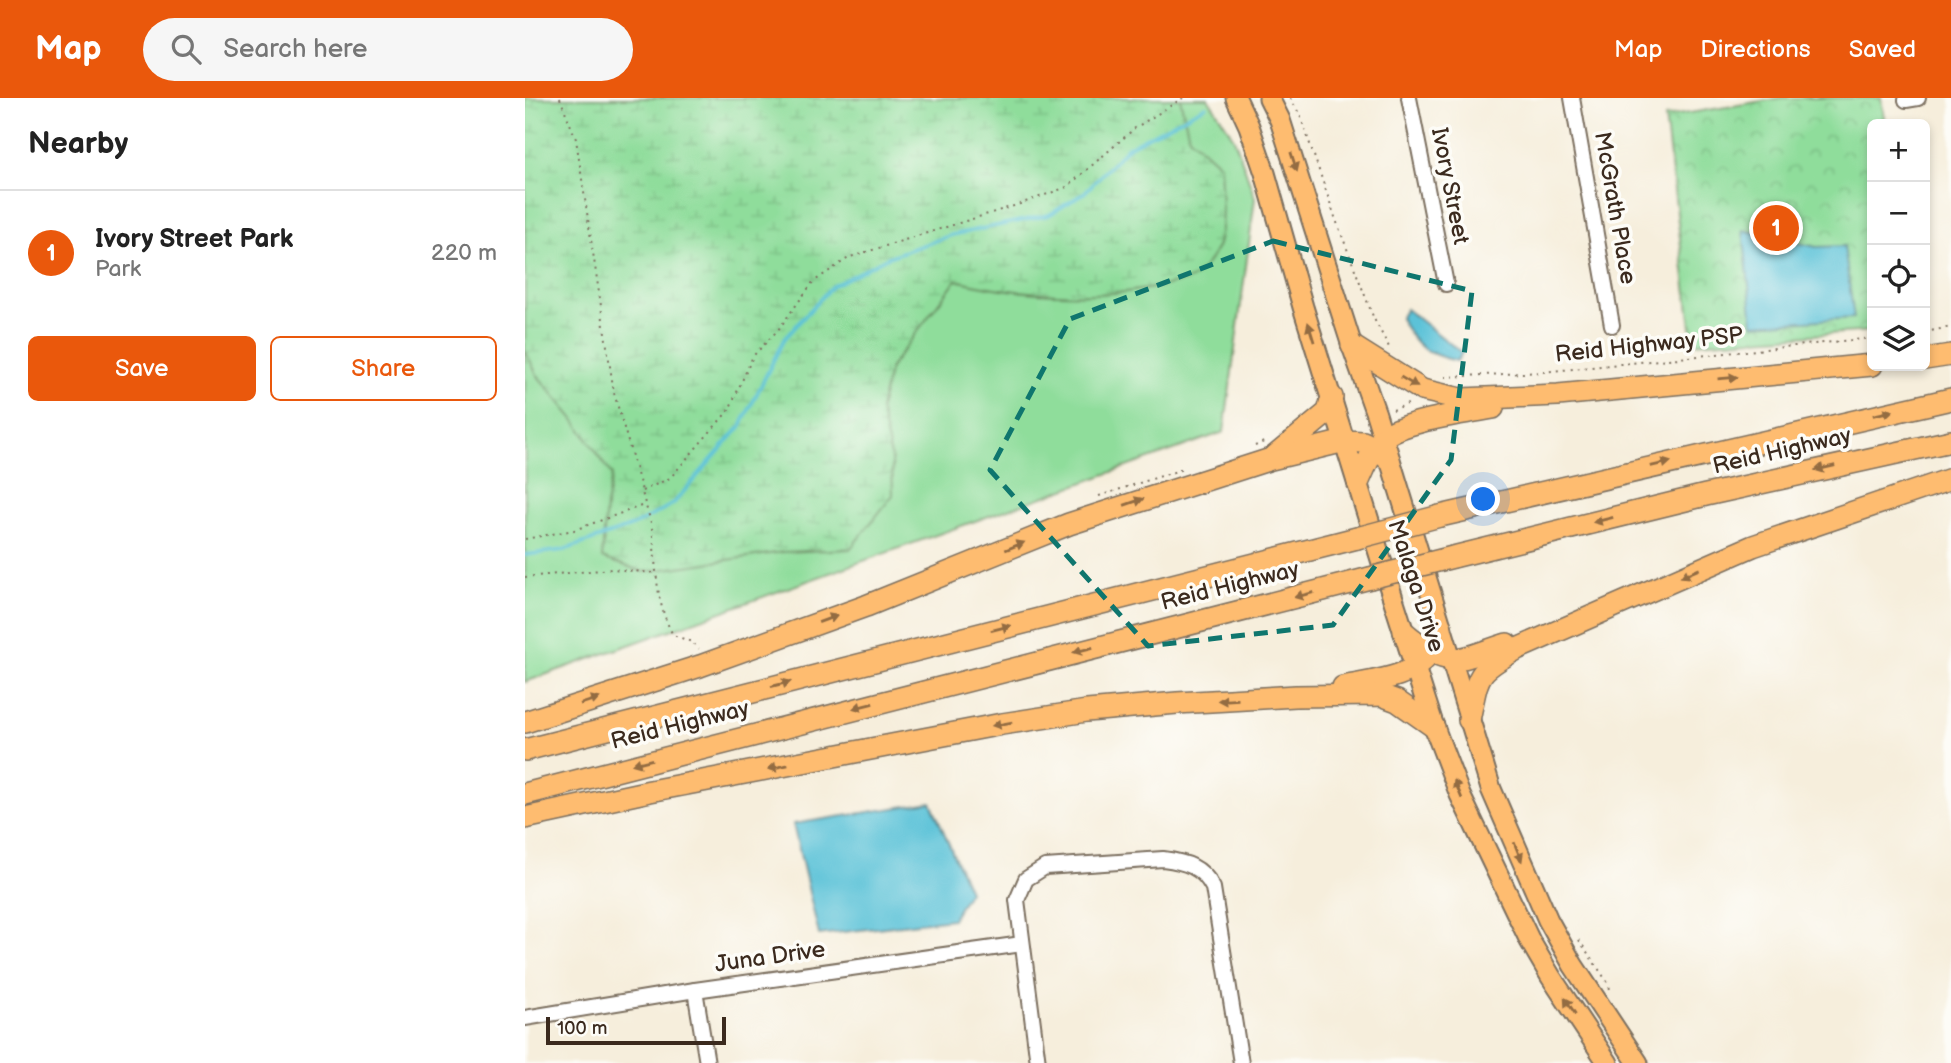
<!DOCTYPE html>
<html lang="en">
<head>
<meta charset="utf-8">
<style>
  body { margin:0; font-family:"Balsamiq Sans",sans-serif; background:#f6f6f6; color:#222 }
  .controls { position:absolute; right:21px; top:21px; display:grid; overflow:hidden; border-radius:10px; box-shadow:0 4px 10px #0003 }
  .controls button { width:63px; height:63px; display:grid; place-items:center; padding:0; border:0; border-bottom:2px solid #e0e0e0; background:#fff; color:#222; font:35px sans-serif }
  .scale { position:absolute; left:21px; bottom:18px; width:180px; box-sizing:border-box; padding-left:7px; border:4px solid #3b2a1e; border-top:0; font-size:19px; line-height:24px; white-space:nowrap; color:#3b2a1e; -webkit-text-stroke:5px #fdfcf7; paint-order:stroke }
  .you { position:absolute; left:959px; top:402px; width:24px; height:24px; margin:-18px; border:5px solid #fff; border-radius:50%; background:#1a73e8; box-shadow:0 0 0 10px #1a73e833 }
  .badge { display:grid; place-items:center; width:46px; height:46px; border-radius:50%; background:#ea580c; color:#fff; font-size:23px; font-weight:700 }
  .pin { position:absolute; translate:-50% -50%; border:4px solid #fff; box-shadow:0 2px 7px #0006 }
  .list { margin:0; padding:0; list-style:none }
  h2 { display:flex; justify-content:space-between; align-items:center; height:91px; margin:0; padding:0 28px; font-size:30px }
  h2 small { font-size:23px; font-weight:400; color:#767676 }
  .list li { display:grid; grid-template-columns:46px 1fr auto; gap:21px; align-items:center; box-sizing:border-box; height:126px; padding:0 28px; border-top:2px solid #e0e0e0 }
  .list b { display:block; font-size:26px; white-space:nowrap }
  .list p { margin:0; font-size:23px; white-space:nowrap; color:#767676 }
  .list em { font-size:23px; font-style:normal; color:#767676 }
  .actions { display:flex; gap:14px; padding:21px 28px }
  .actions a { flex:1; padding:16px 0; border:2px solid #ea580c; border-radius:10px; text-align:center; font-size:24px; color:#ea580c }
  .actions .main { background:#ea580c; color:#fff }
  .icon { flex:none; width:38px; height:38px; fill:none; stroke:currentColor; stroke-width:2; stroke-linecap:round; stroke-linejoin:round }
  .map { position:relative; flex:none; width:1426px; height:965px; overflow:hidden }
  header { display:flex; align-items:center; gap:42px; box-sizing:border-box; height:98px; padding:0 35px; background:#ea580c; color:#fff }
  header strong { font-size:33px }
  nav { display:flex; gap:38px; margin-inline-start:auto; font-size:24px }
  .search { width:490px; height:63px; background:#f6f6f6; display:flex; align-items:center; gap:18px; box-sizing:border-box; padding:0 24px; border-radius:38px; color:#767676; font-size:26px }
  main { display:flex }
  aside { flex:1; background:#fff }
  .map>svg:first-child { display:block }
  .grass { fill:#8fdd9b; stroke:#65845c; stroke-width:2 }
  .wetland { fill:url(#wetland-marsh); stroke:#65845c; stroke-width:2 }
  .park { fill:url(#park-crowns); stroke:#65845c; stroke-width:2 }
  .water { fill:#5bc2d8; stroke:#4b767b; stroke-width:2 }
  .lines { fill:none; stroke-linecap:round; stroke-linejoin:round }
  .stream { stroke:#5bc2d8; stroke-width:3.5 }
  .minor-casing { stroke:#7c6f60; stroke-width:18 }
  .major-casing { stroke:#7c6f60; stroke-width:23 }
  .highway-casing { stroke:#7c6f60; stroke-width:24 }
  .path { stroke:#7c6f60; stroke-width:2; stroke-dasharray:2 5; stroke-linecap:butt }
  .minor { stroke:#fff; stroke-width:14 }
  .major { stroke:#febc70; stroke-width:19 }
  .highway { stroke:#febc70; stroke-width:21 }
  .highway-bridge-casing { stroke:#7c6f60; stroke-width:24; stroke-linecap:butt }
  .highway-bridge { stroke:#febc70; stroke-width:21 }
  .oneway { fill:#936c43 }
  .marked { fill:none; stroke:#0f766e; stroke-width:5; stroke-dasharray:14 9; stroke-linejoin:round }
  .labels { text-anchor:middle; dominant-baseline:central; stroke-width:7; stroke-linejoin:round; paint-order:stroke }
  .street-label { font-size:23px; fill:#3b2a1e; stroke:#fdfcf7 }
</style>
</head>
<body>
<header>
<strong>Map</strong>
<div class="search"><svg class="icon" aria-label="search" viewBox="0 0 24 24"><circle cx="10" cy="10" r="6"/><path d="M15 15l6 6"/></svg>Search here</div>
<nav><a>Map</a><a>Directions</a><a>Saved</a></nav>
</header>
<main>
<aside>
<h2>Nearby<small></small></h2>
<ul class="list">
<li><span class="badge">1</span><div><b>Ivory Street Park</b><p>Park</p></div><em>220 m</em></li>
</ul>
<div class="actions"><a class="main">Save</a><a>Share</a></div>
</aside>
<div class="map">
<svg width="1426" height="965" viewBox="0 0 1426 965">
  <defs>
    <pattern id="wetland-marsh" width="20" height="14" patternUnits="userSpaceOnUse" patternTransform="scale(1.75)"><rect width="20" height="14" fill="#8fdd9b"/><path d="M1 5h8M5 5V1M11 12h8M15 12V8" fill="none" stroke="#7cbe85"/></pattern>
    <pattern id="park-crowns" width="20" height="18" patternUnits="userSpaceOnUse" patternTransform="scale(1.75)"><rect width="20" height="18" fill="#8fdd9b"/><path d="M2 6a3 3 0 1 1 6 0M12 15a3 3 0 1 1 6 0" fill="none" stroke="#7cbe85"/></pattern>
  </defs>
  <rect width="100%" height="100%" fill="#fdfcf7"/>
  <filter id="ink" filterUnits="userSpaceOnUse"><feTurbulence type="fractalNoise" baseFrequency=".0143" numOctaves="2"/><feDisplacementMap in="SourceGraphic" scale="14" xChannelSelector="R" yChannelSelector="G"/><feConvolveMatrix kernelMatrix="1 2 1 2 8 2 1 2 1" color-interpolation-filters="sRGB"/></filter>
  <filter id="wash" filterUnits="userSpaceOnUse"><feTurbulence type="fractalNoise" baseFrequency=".00686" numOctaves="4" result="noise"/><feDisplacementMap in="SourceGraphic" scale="28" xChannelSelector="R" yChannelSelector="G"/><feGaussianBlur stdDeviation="1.57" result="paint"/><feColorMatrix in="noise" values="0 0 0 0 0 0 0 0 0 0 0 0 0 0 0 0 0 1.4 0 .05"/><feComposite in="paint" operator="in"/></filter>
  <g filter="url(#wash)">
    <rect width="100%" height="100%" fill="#f6eedc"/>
    <!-- grass -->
    <polygon class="grass" points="0,0 683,0 709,40 730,100 699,334 0,584"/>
    <!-- wetland -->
    <path class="wetland" d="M0,0H655L664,39L695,67C696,87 700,134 691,151C687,159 675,176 668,180C661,184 650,185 642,187C579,202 493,198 431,182L365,270L355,311L367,363L368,397L325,451L258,454L119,474L77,460L81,408L87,377L48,320L12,277L0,252Z"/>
    <!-- park -->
    <polygon class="park" points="1256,0 1356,0 1360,26 1347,26 1347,233 1168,245 1140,19"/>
    <!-- water -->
    <g class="water">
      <polygon points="1218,132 1291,149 1319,148 1329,220 1228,226"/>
      <path d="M881,211L937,255L932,263C900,256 890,248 875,220Z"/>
      <polygon points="406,704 444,793 427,821 294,837 268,726"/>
    </g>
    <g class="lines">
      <!-- stream -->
      <polyline class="stream" points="0,457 39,452 108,428 148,406 216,328 259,241 307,188 363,159 427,137 524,117 559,95 603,49 681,8"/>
    </g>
  </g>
  <g filter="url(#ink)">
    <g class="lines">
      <defs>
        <g id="minor">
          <polyline points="884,0 921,186"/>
          <polyline points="1047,0 1087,227"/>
          <polyline points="1381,2 1393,0"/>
          <polyline points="170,892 182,965"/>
          <polyline points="0,920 170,892 497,846"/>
          <path d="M513,965L492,802L501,781L520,769L638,761C660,764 677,768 688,790L716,965"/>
        </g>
        <g id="major">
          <polyline points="711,0 724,28 740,75 778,209 866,494 909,629 935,697 1005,843 1026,879 1083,965"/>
          <polyline points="744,0 755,22 827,248 851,316 966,691 1023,822 1048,867 1113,965"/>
        </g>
        <g id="highway">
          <polyline points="827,248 897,292 936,301 1033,297 1347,267"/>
          <polyline points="1400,261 1426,257"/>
          <polyline points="750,358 803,314 807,299"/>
          <path d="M833,385C840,370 846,353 857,341C873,323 943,315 968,310"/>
          <polyline points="915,418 1426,301"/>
          <polyline points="928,459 1181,397 1426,343"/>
          <path d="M879,534C925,573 929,563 982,546"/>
          <path d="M818,589C845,583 887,581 905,555C910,548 912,537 916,529"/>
          <path d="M944,622C954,576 949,575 992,551L1228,448L1426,381"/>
          <polyline points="0,624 175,568 341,508 544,426 746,361 820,343 838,344 851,350 864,362"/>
          <polyline points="0,652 832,440"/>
          <polyline points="0,696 845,480"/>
          <polyline points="0,720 125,693 477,626 562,613 652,605 771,598 856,597 872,603 909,629"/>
        </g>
      </defs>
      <!-- minor casing -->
      <use href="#minor" class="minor-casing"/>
      <!-- major casing -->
      <use href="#major" class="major-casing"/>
      <!-- highway casing -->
      <use href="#highway" class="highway-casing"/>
      <!-- path -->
      <g class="path">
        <path d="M35,0L51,41L89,295L117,393C119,406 125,417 127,430C132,468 129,502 148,537L167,544L174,551"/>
        <polyline points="765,0 775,17 811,122 849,221 865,251"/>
        <polyline points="1400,234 1426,229"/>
        <polyline points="920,279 1018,274 1347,240"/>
        <polyline points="868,312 885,305"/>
        <polyline points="730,348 741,343"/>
        <polyline points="117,393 145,380 204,312 228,258 253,232 288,184 325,159 495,106 542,89 610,30 658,0"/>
        <polyline points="574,398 658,371"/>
        <polyline points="0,441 49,432 119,407"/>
        <polyline points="0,479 87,471 129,475"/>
        <polyline points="1054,842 1083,885 1086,894"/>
      </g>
      <!-- minor -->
      <use href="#minor" class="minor"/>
      <!-- major -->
      <use href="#major" class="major"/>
      <!-- highway -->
      <use href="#highway" class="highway"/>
      <defs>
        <g id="highway-bridge">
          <polyline points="832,440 915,418"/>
          <polyline points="845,480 928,459"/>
        </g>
      </defs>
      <!-- highway-bridge casing -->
      <use href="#highway-bridge" class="highway-bridge-casing"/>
      <!-- highway-bridge -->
      <use href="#highway-bridge" class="highway-bridge"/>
    </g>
    <!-- one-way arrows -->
    <defs><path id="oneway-solid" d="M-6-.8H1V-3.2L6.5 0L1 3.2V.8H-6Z" transform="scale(1.75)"/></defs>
    <g class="oneway">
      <use href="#oneway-solid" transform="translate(769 64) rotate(72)"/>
      <use href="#oneway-solid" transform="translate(786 234) rotate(-107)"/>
      <use href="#oneway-solid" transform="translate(1203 280) rotate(-5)"/>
      <use href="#oneway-solid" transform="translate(884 284) rotate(31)"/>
      <use href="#oneway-solid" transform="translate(1358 315) rotate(-13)"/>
      <use href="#oneway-solid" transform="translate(1136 366) rotate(-13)"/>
      <use href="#oneway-solid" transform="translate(1300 370) rotate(167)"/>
      <use href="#oneway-solid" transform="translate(609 404) rotate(-19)"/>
      <use href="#oneway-solid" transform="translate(1078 422) rotate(166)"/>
      <use href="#oneway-solid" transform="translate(490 448) rotate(-22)"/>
      <use href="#oneway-solid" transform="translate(1165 475) rotate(157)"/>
      <use href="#oneway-solid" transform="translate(779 497) rotate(166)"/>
      <use href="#oneway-solid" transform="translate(303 521) rotate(-20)"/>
      <use href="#oneway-solid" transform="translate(476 530) rotate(-14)"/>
      <use href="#oneway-solid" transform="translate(558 552) rotate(166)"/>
      <use href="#oneway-solid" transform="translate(256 586) rotate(-14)"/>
      <use href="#oneway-solid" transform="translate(703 602) rotate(177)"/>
      <use href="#oneway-solid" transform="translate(65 603) rotate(-18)"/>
      <use href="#oneway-solid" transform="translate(338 608) rotate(166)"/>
      <use href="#oneway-solid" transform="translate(477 626) rotate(170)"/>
      <use href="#oneway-solid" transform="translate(117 664) rotate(166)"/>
      <use href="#oneway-solid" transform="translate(253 669) rotate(169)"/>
      <use href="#oneway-solid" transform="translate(933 691) rotate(-112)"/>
      <use href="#oneway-solid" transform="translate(993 754) rotate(68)"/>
      <use href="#oneway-solid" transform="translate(1045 908) rotate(-124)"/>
    </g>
  </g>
  <!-- marked area -->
  <path class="marked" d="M748,143L947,193L926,362L808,527L623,548L465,372L545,221Z"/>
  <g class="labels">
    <!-- street labels -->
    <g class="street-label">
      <text transform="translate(925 88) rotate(79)">Ivory Street</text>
      <text transform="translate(1090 110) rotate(80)">McGrath Place</text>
      <text transform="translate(1124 247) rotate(-6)">Reid Highway PSP</text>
      <text transform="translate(1257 353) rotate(-13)">Reid Highway</text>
      <text transform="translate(705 488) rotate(-14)">Reid Highway</text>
      <text transform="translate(891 488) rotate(72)">Malaga Drive</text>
      <text transform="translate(155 627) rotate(-14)">Reid Highway</text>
      <text transform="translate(245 859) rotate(-8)">Juna Drive</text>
    </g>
  </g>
</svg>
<div class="controls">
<button>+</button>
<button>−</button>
<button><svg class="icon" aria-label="locate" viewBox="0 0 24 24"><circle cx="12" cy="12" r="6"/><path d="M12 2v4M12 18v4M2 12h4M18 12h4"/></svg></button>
<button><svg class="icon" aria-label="layers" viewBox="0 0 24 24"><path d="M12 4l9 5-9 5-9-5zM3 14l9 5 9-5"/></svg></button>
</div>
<div class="scale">100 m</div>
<div class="you"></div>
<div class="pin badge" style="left:1251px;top:130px">1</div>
</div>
</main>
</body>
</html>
